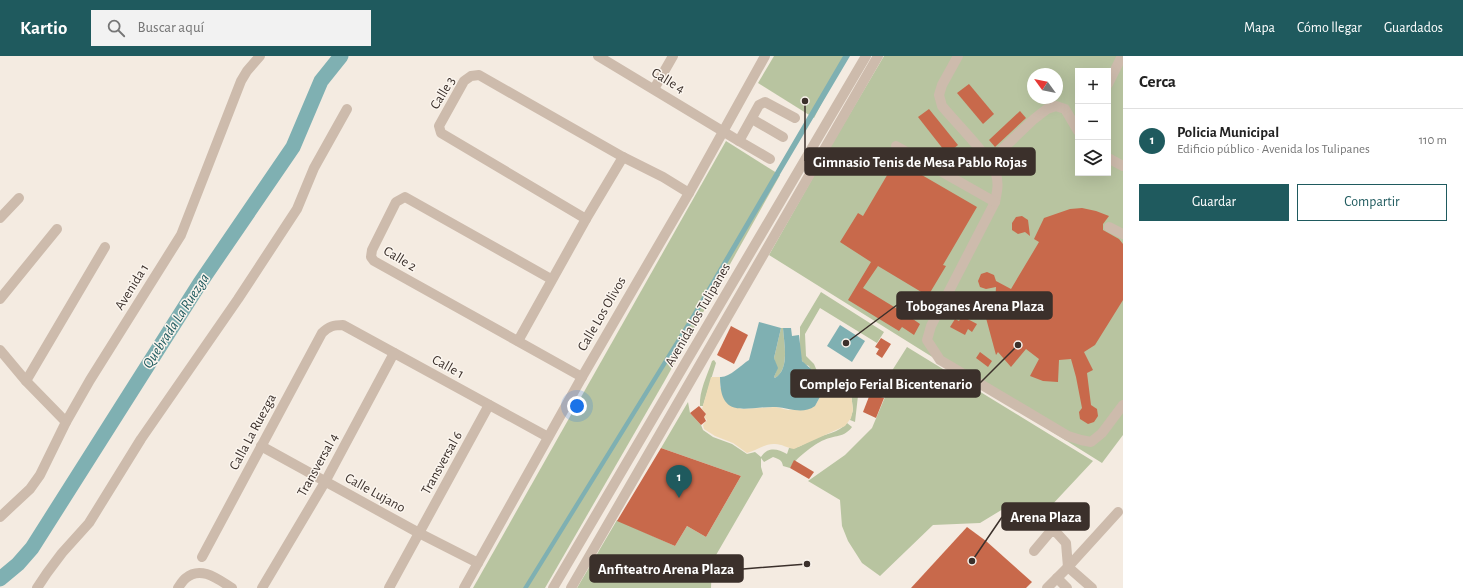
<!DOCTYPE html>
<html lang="es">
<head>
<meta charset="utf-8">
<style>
  body { margin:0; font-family:"Alegreya Sans",sans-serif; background:#f2f2f2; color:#222 }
  .controls { position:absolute; right:12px; top:12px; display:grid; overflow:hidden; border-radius:0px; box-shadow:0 4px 16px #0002 }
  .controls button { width:36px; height:36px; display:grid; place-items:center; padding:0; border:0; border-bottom:1px solid #e0e0e0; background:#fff; color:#222; font:20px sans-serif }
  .compass { position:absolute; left:1027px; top:12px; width:36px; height:36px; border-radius:50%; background:#fff; box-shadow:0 4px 16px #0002; rotate:303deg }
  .you { position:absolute; left:577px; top:350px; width:14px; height:14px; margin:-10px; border:3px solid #fff; border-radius:50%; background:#1a73e8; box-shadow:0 0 0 6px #1a73e833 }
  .badge { display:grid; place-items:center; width:26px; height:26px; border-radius:50%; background:#1f5a5e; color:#fff; font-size:13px; font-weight:700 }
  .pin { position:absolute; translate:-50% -33px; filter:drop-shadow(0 1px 2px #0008) }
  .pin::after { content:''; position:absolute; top:21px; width:14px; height:12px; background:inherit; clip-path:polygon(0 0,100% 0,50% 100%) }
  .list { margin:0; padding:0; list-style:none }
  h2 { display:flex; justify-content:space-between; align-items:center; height:52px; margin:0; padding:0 16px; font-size:17px }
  h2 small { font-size:13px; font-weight:400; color:#767676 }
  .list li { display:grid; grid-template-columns:26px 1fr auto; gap:12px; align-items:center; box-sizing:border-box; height:64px; padding:0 16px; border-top:1px solid #e0e0e0 }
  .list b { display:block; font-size:15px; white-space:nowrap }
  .list p { margin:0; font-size:13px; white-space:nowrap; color:#767676 }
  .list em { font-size:13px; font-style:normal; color:#767676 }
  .actions { display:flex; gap:8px; padding:12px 16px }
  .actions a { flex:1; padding:9px 0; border:1px solid #1f5a5e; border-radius:0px; text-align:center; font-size:14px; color:#1f5a5e }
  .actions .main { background:#1f5a5e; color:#fff }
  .icon { flex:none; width:22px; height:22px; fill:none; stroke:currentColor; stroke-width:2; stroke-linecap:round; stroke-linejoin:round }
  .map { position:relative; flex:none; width:1123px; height:532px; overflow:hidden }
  header { display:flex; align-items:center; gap:24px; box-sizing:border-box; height:56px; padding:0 20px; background:#1f5a5e; color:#fff }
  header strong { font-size:19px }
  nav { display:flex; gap:22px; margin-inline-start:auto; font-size:14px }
  .search { width:280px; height:36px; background:#f2f2f2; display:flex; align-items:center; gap:10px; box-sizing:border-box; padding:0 14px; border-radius:0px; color:#767676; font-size:15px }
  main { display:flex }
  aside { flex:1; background:#fff }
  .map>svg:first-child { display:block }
  .green { fill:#b8c4a0; fill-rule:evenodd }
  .sand { fill:#efdcb8 }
  .water { fill:#7fb0b2 }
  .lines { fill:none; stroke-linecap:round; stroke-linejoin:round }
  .river { stroke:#7fb0b2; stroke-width:15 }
  .building { fill:#c8694b }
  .minor { stroke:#cdbbac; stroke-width:10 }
  .labels { text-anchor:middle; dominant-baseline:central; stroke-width:3; stroke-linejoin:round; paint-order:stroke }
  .street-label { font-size:14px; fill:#3b302b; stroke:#fbf5ee }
  .water-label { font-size:15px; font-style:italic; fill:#1f5a5e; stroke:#fbf5ee }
  .leader { fill:none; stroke:#3b302b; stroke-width:1.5 }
  .callout-dot { fill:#3b302b; stroke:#fbf5ee; stroke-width:1.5 }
  .callout { fill:#3b302b; stroke:#3b302b; stroke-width:1.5 }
  .callout-label { font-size:15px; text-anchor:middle; font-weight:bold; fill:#fff }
</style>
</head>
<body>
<header>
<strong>Kartio</strong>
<div class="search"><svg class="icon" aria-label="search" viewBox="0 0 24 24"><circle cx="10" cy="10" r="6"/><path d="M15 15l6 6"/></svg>Buscar aquí</div>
<nav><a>Mapa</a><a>Cómo llegar</a><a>Guardados</a></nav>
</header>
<main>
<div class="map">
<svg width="1123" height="532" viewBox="0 0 1123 532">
  <rect width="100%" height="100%" fill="#f4ebe1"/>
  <!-- green -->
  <g class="green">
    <polygon points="774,0 846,0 814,62 758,27"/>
    <path d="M884,0H1123V379L1102,407L769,199L832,88ZM1078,15H1108V117H1078ZM1033,18H1057V42H1033Z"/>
    <polygon points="726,85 780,119 664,326 545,532 473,532"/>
    <polygon points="821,236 884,276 877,287 820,252 805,278 806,300 814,308 817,315 844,330 845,332 844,336 827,328 813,320 809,310 804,308 800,301 800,271"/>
    <path d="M781,272H783C784,288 790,313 775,322L774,321C779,310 776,312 774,302Z"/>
    <polygon points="907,291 1093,405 1035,467 1008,450 980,467 933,469 880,520 862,507 848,485 842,470 840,444 808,425 845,399 872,372 885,341 891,332 888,321"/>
    <path d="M714,304L716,307L703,350H700C699,335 707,320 712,305Z"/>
    <polygon points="836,314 838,314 857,325 859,331 855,366 850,364 853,354 851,337 854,331 852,328 835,319 834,316"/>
    <path d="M688,346L690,357L701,369L703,374L713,381L732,388L747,398L755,396L761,401C768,390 778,393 787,398L789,392C798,393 805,387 813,383C824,378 839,377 847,367L852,371C844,382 834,379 824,384C814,388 795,403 790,412L783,410C782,404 779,403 773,401L764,406L761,402V411L763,418L712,506L711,532H577L617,464L675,490L687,470L706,481L741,420L661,392Z"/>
  </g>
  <!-- sand -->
  <path class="sand" d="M711,321H720V331L741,353L776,351L788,354L815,350L827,328L842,336L851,337L853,354L851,362L845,370L794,393C787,392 782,388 775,388C766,387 757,394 747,397L733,387L715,380L704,373L703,369L707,364L704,361L706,358L702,353Z"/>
  <!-- water -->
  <g class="water">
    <polygon points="843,0 850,0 692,267 528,532 523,532 688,265"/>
    <path d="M759,266L781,272L774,302L778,312L774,321L775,322C790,313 784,288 783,272H791L792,280L799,279L802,305L811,313L813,320L827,328L815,350C802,359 790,352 776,351C746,350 720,365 720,321C729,322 741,309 749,304Z"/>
    <polygon points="840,269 865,285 852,306 827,290"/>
  </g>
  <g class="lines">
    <!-- river -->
    <polyline class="river" points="0,523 18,508 32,492 200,227 293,91 321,25 341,0"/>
  </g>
  <!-- building -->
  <g class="building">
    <polygon points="969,28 994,58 983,68 957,37"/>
    <polygon points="929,53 958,89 947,98 918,61"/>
    <polygon points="1020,55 1026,62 995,91 989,84"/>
    <polygon points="896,104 977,151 943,209 946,210 928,240 878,210 863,232 904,257 910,247 916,252 910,261 920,268 914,279 902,271 899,275 848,244 871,206 840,186 858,157 863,160"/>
    <polygon points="1082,152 1096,155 1109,160 1103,168 1103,174 1119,183 1123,188 1123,244 1095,289 1084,296 1093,314 1087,317 1091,349 1097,353 1098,360 1094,366 1088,368 1080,363 1079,356 1082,352 1076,321 1071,303 1059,304 1058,326 1043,325 1030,320 1039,303 1026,293 1011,311 998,296 996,299 986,262 987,247 995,247 996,231 986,233 980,231 978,225 981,218 987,216 994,219 996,225 1011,233 1039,186 1034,183 1044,162 1070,153"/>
    <polygon points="1022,160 1028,164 1030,180 1025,176 1018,178 1012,174 1012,167 1016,161"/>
    <polygon points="962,260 977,268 972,276 968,273 965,279 950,271 955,263 959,265"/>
    <polygon points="731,270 748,279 734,308 717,299"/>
    <polygon points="881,282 891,288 882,302 876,298 879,293 875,291"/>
    <polygon points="980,296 992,305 988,311 976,302"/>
    <polygon points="870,338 884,342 876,362 863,356"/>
    <polygon points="699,350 706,358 704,361 706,365 701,369 690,357"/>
    <polygon points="661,392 741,420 706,481 687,470 675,490 617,465"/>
    <polygon points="794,404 814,416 809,423 790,412"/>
    <polygon points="967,471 986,485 1032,526 1026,532 911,532"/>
  </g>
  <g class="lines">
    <!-- minor -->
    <g class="minor">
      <polyline points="598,0 739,85"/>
      <path d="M958,0L942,29L939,39L942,50C956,67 989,99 996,118C999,128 997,136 995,146L931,270L927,284L940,304L1068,380L1081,384L1091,386L1102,377L1123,349"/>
      <polyline points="1108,28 1122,0"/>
      <polyline points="654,33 673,0"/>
      <polyline points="752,63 783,81"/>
      <polyline points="896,90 995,146"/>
      <polyline points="1108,102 1123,110"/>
      <polyline points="770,103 739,85 759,49 765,46 795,62"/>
      <polyline points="989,106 1034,63 1047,53 1056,50 1065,53 1078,75"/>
      <polyline points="0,162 19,142"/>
      <polyline points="586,163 441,77 439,70 464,25 471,20 479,19 623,101 663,121 689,137"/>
      <polyline points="1109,171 1123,178"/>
      <polyline points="551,223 405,141 396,146 372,194 371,201 374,205 582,321"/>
      <polyline points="0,243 57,173"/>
      <polyline points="518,285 586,163 623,101"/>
      <polyline points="0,294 26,325 66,366"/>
      <polyline points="26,325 105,191"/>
      <polyline points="261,390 419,477 478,507"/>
      <polyline points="0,461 30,433 40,419 66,366 90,324 181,179 241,25 247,15 260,0"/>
      <polyline points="1034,495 1050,476 1056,476 1066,487 1068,511"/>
      <path d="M202,501L322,277C329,270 334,269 343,269L548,381"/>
      <polyline points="1068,511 1118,456"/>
      <polyline points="1057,522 1067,532"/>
      <polyline points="37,532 47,517 62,497 89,467 141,383 238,243 297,153 314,112 347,53"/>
      <path d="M178,532C180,529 183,524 186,522C201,509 219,524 232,532"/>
      <polyline points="262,532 325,426 394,297"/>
      <polyline points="389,532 489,349"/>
      <polyline points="464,532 582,321 689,137 765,0"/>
      <polyline points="553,532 866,0"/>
      <polyline points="571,532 878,0"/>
      <polyline points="1047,532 1068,511 1092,532"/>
    </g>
  </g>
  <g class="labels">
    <!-- street labels -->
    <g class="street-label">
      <text transform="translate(668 25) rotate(31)">Calle 4</text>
      <text transform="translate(443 37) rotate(-59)">Calle 3</text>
      <text transform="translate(400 203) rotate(31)">Calle 2</text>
      <text transform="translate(132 231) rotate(-58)">Avenida 1</text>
      <text transform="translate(602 258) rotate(-60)">Calle Los Olivos</text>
      <text transform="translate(698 259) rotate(-60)">Avenida los Tulipanes</text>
      <text transform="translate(448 311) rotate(29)">Calle 1</text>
      <text transform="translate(253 376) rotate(-62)">Calla La Ruezga</text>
      <text transform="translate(442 407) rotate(-61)">Transversal 6</text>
      <text transform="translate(318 409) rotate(-61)">Transversal 4</text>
      <text transform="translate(375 437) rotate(29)">Calle Lujano</text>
    </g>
    <!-- water labels -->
    <g class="water-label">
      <text transform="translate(176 265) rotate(-57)">Quebrada La Ruezga</text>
    </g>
  </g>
  <!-- callouts -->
  <path class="leader" d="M805 45L805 105M846 287L897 249M1018 289L980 327M972 505L1002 461M807 508L743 513"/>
  <g class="callout-dot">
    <circle cx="805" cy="45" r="4"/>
    <circle cx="846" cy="287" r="4"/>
    <circle cx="1018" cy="289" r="4"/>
    <circle cx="972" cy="505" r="4"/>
    <circle cx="807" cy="508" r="4"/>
  </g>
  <g class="callout">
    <rect x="805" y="92" width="230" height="27" rx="4"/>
    <rect x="897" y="236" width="155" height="27" rx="4"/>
    <rect x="791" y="314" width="189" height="27" rx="4"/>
    <rect x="1002" y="447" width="87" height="27" rx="4"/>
    <rect x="590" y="499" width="153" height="27" rx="4"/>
  </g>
  <g class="callout-label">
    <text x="920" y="111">Gimnasio Tenis de Mesa Pablo Rojas</text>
    <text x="975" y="255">Toboganes Arena Plaza</text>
    <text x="886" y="333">Complejo Ferial Bicentenario</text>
    <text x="1046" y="466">Arena Plaza</text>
    <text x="666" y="518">Anfiteatro Arena Plaza</text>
  </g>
</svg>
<div class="controls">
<button>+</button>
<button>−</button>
<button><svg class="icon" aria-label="layers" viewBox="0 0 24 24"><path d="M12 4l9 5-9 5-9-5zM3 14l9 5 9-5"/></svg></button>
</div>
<svg class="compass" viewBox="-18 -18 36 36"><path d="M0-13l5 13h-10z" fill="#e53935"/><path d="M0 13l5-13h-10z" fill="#767676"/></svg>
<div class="you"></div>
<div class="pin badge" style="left:679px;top:442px">1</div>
</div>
<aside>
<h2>Cerca<small></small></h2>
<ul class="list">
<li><span class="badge">1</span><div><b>Policia Municipal</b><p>Edificio público · Avenida los Tulipanes</p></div><em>110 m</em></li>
</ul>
<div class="actions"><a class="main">Guardar</a><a>Compartir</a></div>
</aside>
</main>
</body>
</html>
